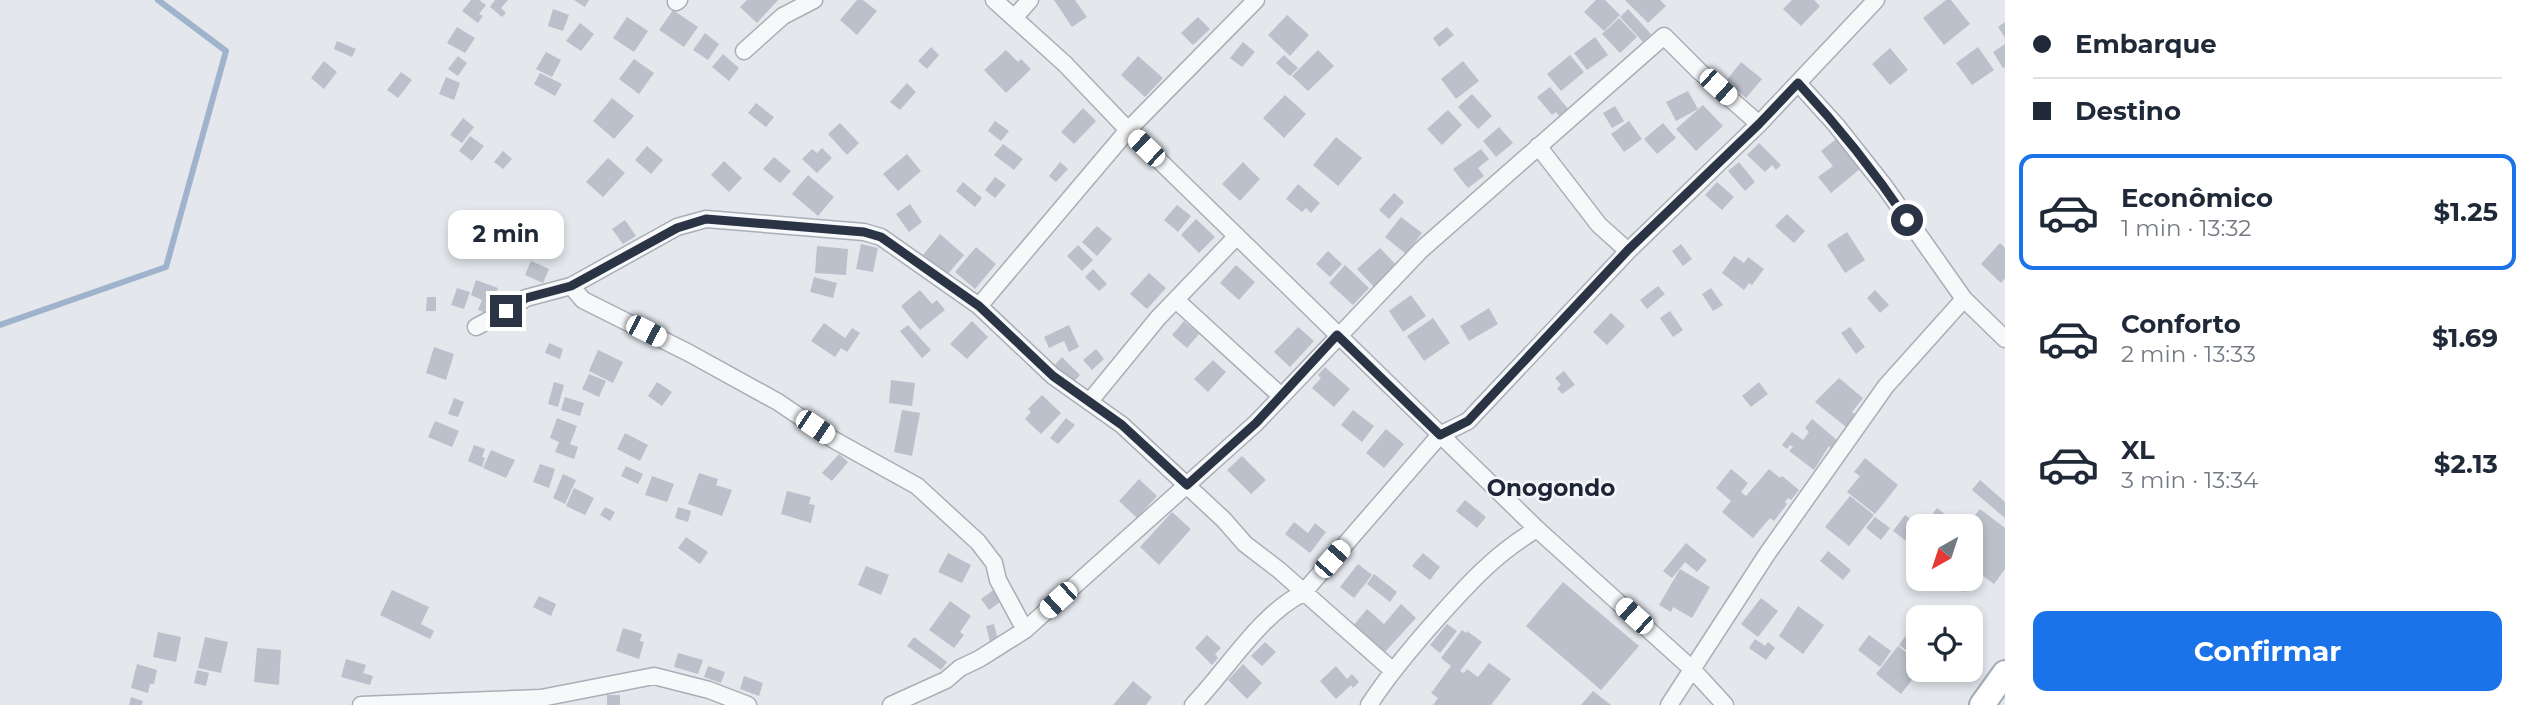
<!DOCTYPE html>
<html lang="pt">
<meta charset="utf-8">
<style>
:root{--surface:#fff;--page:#f2f2f3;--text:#1f2937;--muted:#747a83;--line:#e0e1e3;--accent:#1a73e8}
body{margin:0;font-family:Montserrat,sans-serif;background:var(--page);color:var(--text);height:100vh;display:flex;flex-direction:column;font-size:26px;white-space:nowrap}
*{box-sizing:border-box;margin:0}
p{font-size:23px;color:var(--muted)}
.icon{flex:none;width:38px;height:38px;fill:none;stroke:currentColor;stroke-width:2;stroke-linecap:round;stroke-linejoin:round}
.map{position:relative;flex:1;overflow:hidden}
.details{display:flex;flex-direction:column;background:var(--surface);width:525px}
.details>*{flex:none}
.top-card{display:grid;align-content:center;height:154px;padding:0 28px;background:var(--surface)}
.needle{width:46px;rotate:219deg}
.buttons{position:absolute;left:1906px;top:514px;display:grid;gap:14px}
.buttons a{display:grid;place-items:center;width:77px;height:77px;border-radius:14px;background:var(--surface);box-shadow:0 4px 10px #0003;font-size:35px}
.end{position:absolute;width:32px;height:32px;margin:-16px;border:9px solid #2b3445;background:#fff;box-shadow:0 0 0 4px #fff}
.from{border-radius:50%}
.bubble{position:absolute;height:49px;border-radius:14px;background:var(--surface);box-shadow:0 4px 10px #0003;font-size:23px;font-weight:700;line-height:49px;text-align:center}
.car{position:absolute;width:21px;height:42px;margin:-21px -10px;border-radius:9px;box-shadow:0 0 5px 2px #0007;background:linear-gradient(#fff 24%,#345 0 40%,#fff 0 76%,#345 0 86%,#fff 0)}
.top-card b{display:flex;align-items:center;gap:24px;height:66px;font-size:26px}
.top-card b+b{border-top:2px solid var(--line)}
.top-card i{width:18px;height:18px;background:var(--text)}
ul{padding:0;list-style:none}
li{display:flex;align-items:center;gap:21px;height:116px;margin:0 14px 10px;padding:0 14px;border:4px solid transparent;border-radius:14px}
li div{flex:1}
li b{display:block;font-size:26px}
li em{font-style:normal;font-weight:700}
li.active{border-color:var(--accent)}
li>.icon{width:63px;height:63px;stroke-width:1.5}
.cta{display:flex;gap:14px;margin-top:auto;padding:14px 28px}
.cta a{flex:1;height:80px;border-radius:14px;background:var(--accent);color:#fff;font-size:28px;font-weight:700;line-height:80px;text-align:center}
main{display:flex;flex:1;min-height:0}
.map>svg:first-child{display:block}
</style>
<main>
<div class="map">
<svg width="2005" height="705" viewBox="0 0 2005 705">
<rect width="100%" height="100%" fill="#e4e7ec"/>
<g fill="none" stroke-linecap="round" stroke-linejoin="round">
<path stroke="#9fb4cc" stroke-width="6" d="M 0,325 L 166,267 L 226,51 L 158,0"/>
</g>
<path fill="#bbc0ca" d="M 471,0 L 479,0 L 486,5 L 479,14 L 483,16 L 478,23 L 462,11 Z
M 495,0 L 508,0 L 501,8 L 506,13 L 502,17 L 490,7 Z
M 574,0 L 589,0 L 585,7 Z
M 747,0 L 778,0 L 757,23 L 740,7 Z
M 857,0 L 863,0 L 877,11 L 857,35 L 840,20 Z
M 1054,0 L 1075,0 L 1087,17 L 1072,27 Z
M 1596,0 L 1605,0 L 1620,15 L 1604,31 L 1584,12 Z
M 1625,0 L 1660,0 L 1666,6 L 1648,23 Z
M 1792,0 L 1814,0 L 1820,6 L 1801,26 L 1783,9 Z
M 1946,0 L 1951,0 L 1970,24 L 1944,45 L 1923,18 Z
M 553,9 L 569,15 L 563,31 L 548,26 Z
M 1628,9 L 1651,34 L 1643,42 L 1620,17 Z
M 673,10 L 698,27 L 684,47 L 659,30 Z
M 1287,15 L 1309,35 L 1290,56 L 1268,35 Z
M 627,17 L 648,31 L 634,52 L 613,38 Z
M 1198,17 L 1210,29 L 1193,45 L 1181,33 Z
M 1619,18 L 1637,37 L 1620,53 L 1602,34 Z
M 2005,22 L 2005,38 L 1998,27 Z
M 580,23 L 594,34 L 581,51 L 566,41 Z
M 457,27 L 475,38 L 465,53 L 447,43 Z
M 1447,27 L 1454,35 L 1439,47 L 1433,38 Z
M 705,33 L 719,44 L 708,60 L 693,50 Z
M 1595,37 L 1608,55 L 1587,70 L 1574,53 Z
M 337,41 L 356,49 L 352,57 L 334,49 Z
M 1243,42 L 1255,52 L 1242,67 L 1230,58 Z
M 2005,44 L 2005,67 L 2003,68 L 1993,52 Z
M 931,47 L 939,55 L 927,69 L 918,61 Z
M 1978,47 L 1994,70 L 1972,85 L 1956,63 Z
M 1890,48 L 1908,70 L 1890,85 L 1872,64 Z
M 1006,50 L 1018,62 L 1021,59 L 1031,69 L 1006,93 L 984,70 Z
M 1318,50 L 1334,66 L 1308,91 L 1292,76 Z
M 546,52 L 561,60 L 552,77 L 536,69 Z
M 723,54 L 739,68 L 729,81 L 712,67 Z
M 1284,55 L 1298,68 L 1290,76 L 1276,63 Z
M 1570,55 L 1584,72 L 1561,91 L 1547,74 Z
M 458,56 L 467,63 L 458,76 L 448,69 Z
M 1138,56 L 1163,78 L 1145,97 L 1121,75 Z
M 634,59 L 654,73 L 639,94 L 619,79 Z
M 324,61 L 337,72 L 324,89 L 311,78 Z
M 1463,61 L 1479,81 L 1456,99 L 1441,79 Z
M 1741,62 L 1762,79 L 1746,98 L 1726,81 Z
M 401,72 L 412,80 L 398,98 L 387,90 Z
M 540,73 L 562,84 L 555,96 L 534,84 Z
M 446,77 L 460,83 L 454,100 L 439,94 Z
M 907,83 L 916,92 L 900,110 L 890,102 Z
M 1550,87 L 1569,110 L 1560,117 L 1556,112 L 1552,115 L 1537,97 Z
M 1688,91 L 1698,109 L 1676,121 L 1666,102 Z
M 1472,94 L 1492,116 L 1478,129 L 1458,107 Z
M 1285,95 L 1306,114 L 1284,138 L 1263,118 Z
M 612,98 L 634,116 L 614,139 L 593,121 Z
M 756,103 L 774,117 L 766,127 L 748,113 Z
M 1703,105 L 1723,126 L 1696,151 L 1676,129 Z
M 1615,106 L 1624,121 L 1612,128 L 1603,113 Z
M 1083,108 L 1096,121 L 1074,144 L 1061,132 Z
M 1448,110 L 1462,125 L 1442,145 L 1427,129 Z
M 463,118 L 474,127 L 462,143 L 450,135 Z
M 995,121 L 1009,131 L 1001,141 L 988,131 Z
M 1629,121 L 1642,139 L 1624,152 L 1611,134 Z
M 840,123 L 859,143 L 847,155 L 828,134 Z
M 1663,123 L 1676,138 L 1657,154 L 1644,139 Z
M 1499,127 L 1513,143 L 1496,157 L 1483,141 Z
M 470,136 L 484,146 L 472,161 L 459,151 Z
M 1336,137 L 1362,158 L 1338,186 L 1313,165 Z
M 1836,139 L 1860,169 L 1831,193 L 1818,177 L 1833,166 L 1821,151 Z
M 1759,143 L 1781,165 L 1776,170 L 1772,165 L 1765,172 L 1747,155 Z
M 1003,144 L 1023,159 L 1014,170 L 994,155 Z
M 647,146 L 663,160 L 651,174 L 635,160 Z
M 822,148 L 832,158 L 817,173 L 802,159 L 812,149 L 817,153 Z
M 1481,149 L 1489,159 L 1478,168 L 1484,176 L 1468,188 L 1453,169 Z
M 503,151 L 512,159 L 503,169 L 494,162 Z
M 907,154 L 921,171 L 898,191 L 883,174 Z
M 774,157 L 791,171 L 780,183 L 763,169 Z
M 608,158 L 625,173 L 603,197 L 586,182 Z
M 724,161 L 742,178 L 729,192 L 711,175 Z
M 1060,162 L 1068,169 L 1056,182 L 1049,176 Z
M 1243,162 L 1260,179 L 1240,201 L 1222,184 Z
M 1739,162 L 1755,182 L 1745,191 L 1728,171 Z
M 808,175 L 834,197 L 818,216 L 792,194 Z
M 995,177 L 1006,185 L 995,198 L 985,190 Z
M 963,182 L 982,198 L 975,207 L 956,191 Z
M 1717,182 L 1734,197 L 1722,210 L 1705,195 Z
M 1298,184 L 1320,203 L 1311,213 L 1306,208 L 1302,212 L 1286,199 Z
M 1394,193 L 1404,202 L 1389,219 L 1379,210 Z
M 910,204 L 922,222 L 909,232 L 896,214 Z
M 1177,205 L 1191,216 L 1178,232 L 1164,220 Z
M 1787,214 L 1805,231 L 1794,243 L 1775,226 Z
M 1401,217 L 1422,233 L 1406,254 L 1385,237 Z
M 1196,219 L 1215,237 L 1199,253 L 1181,235 Z
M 625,220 L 636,236 L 623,244 L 612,229 Z
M 1097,226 L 1112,239 L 1097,256 L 1082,242 Z
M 1847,232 L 1865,260 L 1845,273 L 1827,245 Z
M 940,234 L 964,255 L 947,275 L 923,255 Z
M 2000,243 L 2005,248 L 2005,278 L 2001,283 L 1981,264 Z
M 861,244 L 878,248 L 873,272 L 856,269 Z
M 1681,244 L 1692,259 L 1683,266 L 1672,251 Z
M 1078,245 L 1093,260 L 1082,271 L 1067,256 Z
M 817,246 L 848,249 L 846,275 L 815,273 Z
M 976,247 L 996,264 L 975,289 L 955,272 Z
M 1380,248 L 1399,268 L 1376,289 L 1357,269 Z
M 1328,251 L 1342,264 L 1330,277 L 1316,264 Z
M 1734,256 L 1744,263 L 1748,257 L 1764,269 L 1752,285 L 1749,283 L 1744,290 L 1722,273 Z
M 531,261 L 549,269 L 543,283 L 525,275 Z
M 1236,265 L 1255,282 L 1239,300 L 1220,283 Z
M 1345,265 L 1369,288 L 1353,305 L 1329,283 Z
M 1093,269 L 1107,284 L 1099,291 L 1085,277 Z
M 1149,273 L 1166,288 L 1147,309 L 1130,294 Z
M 814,277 L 837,283 L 833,298 L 810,292 Z
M 476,280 L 498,288 L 488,314 L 478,310 L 482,300 L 471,295 Z
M 1658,286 L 1665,294 L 1647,309 L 1640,300 Z
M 457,288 L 470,292 L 464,309 L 451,305 Z
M 1711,288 L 1723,305 L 1713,311 L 1702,294 Z
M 920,290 L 932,304 L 937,300 L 945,310 L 920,330 L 901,306 Z
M 1875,290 L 1889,305 L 1880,313 L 1867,298 Z
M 1411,295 L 1426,316 L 1403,332 L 1389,311 Z
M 427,297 L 436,297 L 436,311 L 426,311 Z
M 1489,308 L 1498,324 L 1469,341 L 1460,326 Z
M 1670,311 L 1683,330 L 1673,337 L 1660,318 Z
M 1611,313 L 1625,326 L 1607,345 L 1593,332 Z
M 1433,318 L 1450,343 L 1424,361 L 1407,336 Z
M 972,321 L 988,337 L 967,359 L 950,344 Z
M 1184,321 L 1199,334 L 1187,348 L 1172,335 Z
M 824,323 L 845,338 L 852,328 L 860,333 L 847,352 L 841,348 L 835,357 L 811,341 Z
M 908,325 L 931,350 L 922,358 L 900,331 Z
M 1069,325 L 1079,347 L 1069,352 L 1064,341 L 1049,348 L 1044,337 Z
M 1298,327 L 1314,341 L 1290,367 L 1274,352 Z
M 1850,327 L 1865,347 L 1856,354 L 1841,333 Z
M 549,343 L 563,349 L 560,359 L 545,353 Z
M 434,347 L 454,354 L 446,380 L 426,373 Z
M 1096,349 L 1104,359 L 1092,370 L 1083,360 Z
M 598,350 L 623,362 L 613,383 L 589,371 Z
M 1062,357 L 1080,375 L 1072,384 L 1054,366 Z
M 1213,360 L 1226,372 L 1208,392 L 1194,379 Z
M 1325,367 L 1350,389 L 1334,407 L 1312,388 L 1321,378 L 1318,375 Z
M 1564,371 L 1575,385 L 1562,394 L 1557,388 L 1561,385 L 1555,378 Z
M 589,374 L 606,381 L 599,397 L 582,389 Z
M 1839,378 L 1863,398 L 1852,412 L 1856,415 L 1846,427 L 1815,402 Z
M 891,380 L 915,383 L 912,406 L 889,403 Z
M 554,382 L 564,385 L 558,407 L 548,404 Z
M 657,382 L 672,392 L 662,406 L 648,396 Z
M 1759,382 L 1768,394 L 1751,407 L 1742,396 Z
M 1042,395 L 1061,413 L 1041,434 L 1025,419 L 1031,412 L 1028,409 Z
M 565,397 L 584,403 L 580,416 L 561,410 Z
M 454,398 L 464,402 L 458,417 L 448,414 Z
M 902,410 L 920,413 L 912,456 L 894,452 Z
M 1353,410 L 1374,426 L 1362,442 L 1341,425 Z
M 557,418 L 577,426 L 570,444 L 578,447 L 574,459 L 555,452 L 559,442 L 550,438 Z
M 1066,418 L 1075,425 L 1058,444 L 1050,438 Z
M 1812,419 L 1837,440 L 1831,448 L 1829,446 L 1814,470 L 1789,451 L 1793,447 L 1790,445 L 1787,449 L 1782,445 L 1792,432 L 1803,440 L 1809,432 L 1805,428 Z
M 435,421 L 459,431 L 452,447 L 428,437 Z
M 1386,429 L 1404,444 L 1384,468 L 1366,453 Z
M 625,433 L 648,445 L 640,461 L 617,449 Z
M 474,445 L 485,449 L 482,457 L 485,458 L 482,467 L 468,461 Z
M 491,450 L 515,460 L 506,478 L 483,468 Z
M 839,454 L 848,462 L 832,481 L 822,473 Z
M 1242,456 L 1266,480 L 1251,494 L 1227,470 Z
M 1865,458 L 1898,485 L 1875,514 L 1847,492 L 1860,476 L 1854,472 Z
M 540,464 L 555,469 L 549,488 L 533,482 Z
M 626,466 L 643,474 L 638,484 L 621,476 Z
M 1731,469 L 1748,483 L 1741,492 L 1746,496 L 1769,469 L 1780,478 L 1782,476 L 1799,490 L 1791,500 L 1788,498 L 1785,502 L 1787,504 L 1774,521 L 1770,518 L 1753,538 L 1722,512 L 1731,501 L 1716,488 Z
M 699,473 L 718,479 L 716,485 L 732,490 L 722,516 L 688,504 Z
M 563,474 L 576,480 L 565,504 L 553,498 Z
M 652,476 L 674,484 L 667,502 L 645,495 Z
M 1139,479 L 1157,496 L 1137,518 L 1119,501 Z
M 1980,480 L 2005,502 L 2005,518 L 1972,490 Z
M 574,488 L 594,498 L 585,515 L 566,506 Z
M 787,491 L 811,497 L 809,504 L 815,505 L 811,523 L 781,514 Z
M 1850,496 L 1874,515 L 1849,546 L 1825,527 Z
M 1465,500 L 1486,517 L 1477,528 L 1456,511 Z
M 605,507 L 615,512 L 610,521 L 600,515 Z
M 678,507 L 691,511 L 688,522 L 675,518 Z
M 1937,508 L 1961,527 L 1923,527 Z
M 1980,509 L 2005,528 L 2005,569 L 1994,584 L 1970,566 L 1970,527 L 1966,527 Z
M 1172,512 L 1191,529 L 1159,565 L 1140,547 Z
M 1905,515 L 1921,527 L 1918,527 L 1918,531 L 1909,543 L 1893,531 Z
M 1875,517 L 1890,528 L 1881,540 L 1866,528 Z
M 1294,522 L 1308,533 L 1315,523 L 1326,532 L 1310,553 L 1285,534 Z
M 686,537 L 708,552 L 700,564 L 678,548 Z
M 1686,543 L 1707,560 L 1697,572 L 1685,562 L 1672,578 L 1663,571 Z
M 1828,551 L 1851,570 L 1843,580 L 1820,561 Z
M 948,553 L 971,565 L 962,583 L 938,572 Z
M 1423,553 L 1440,567 L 1430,580 L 1412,566 Z
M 1358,564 L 1372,575 L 1354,598 L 1340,587 Z
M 866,566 L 889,575 L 881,595 L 858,585 Z
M 1680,569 L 1710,587 L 1692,618 L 1673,607 L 1671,612 L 1659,605 Z
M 1970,569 L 1977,574 L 1965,592 L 1948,579 L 1970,579 Z
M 1374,574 L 1397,592 L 1390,602 L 1367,584 Z
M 1563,582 L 1639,646 L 1601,690 L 1526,626 Z
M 995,589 L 1003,600 L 989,610 L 981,599 Z
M 392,590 L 429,607 L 421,624 L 434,631 L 430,639 L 380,615 Z
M 539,596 L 556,604 L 551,616 L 533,607 Z
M 1761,598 L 1778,611 L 1758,637 L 1741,624 Z
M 950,601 L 971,616 L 960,632 L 964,635 L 954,648 L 929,630 Z
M 1401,604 L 1416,618 L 1384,653 L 1353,626 L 1367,609 L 1384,624 Z
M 1798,606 L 1824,625 L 1803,654 L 1779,636 Z
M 1918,619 L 1918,659 L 1899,645 Z
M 994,624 L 998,640 L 990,642 L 986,626 Z
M 1447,624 L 1457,631 L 1440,653 L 1430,645 Z
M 623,628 L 642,634 L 640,641 L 644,642 L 639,659 L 616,651 Z
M 1462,630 L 1466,633 L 1467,631 L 1482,642 L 1460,671 L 1464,673 L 1467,669 L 1478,677 L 1489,663 L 1511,679 L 1491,705 L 1433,705 L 1438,698 L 1431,693 L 1451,666 L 1441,658 Z
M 158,632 L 181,637 L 176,662 L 153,657 Z
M 1207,635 L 1221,648 L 1215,654 L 1218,658 L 1212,665 L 1195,648 Z
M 1869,635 L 1891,651 L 1880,667 L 1858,650 Z
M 205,637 L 228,642 L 221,673 L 198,668 Z
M 914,637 L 947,662 L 941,670 L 907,646 Z
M 1755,639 L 1765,646 L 1768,642 L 1775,648 L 1766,660 L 1749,648 Z
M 1265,642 L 1276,652 L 1262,666 L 1251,656 Z
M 1898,646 L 1918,662 L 1918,672 L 1901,694 L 1876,674 Z
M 257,648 L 281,650 L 279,685 L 254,682 Z
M 678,653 L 703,660 L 698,674 L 674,667 Z
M 346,659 L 366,665 L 363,673 L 373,676 L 370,685 L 341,677 Z
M 137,664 L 157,670 L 154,684 L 150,684 L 148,693 L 131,688 Z
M 1243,664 L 1262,683 L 1247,699 L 1228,680 Z
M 708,666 L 725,672 L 721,683 L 704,677 Z
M 1336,666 L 1347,679 L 1352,674 L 1359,682 L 1353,688 L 1351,685 L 1336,699 L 1320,681 Z
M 197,670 L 209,673 L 206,686 L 194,683 Z
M 744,676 L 763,683 L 759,696 L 740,689 Z
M 1133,681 L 1152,697 L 1146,705 L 1113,705 Z
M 1593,691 L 1611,705 L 1581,705 Z
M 607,695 L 620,695 L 620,705 L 607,705 Z
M 131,697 L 143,701 L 142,705 L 129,705 Z"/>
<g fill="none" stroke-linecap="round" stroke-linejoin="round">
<g stroke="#a9aeb7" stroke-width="19">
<path id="minor" d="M 994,0 L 1065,64 L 1128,130 L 1537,529 L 1692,669 L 1725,705
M 676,2 L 679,0
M 1014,18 L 1030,0
M 744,51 L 783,16 L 814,0
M 1798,83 L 1836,125 L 1885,187 L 1964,299 L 2005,339
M 1538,146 L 1599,225 L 1628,251
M 571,286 L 583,300 L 689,353 L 778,402 L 834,440 L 917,486 L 978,542 L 994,563 L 998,580 L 1025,630
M 1176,300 L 1281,396
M 979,306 L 1128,130 L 1256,0
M 476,327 L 506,311 L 526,298 L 571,286 L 677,227 L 706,219 L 864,232 L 881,237 L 979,306 L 1053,376 L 1122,425 L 1224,520 L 1245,544 L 1279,570 L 1392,670
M 1090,401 L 1158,318 L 1237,236
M 361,705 L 541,698 L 654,676 L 709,690 L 748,705
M 891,705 L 946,680 L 960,668 L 979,659 L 1025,630 L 1256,423 L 1421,250 L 1664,36 L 1699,71 L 1759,124
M 1193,705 C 1227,670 1259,615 1303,593 L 1440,435 L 1468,421 L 1628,251 L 1759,124 L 1876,0
M 1369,705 C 1389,674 1412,647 1436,620 C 1468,584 1495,554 1537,529
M 1669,705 L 1767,554 L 1886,386 L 1964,299"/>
</g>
<g stroke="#a3abb8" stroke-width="28">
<path id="primary" d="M 1982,705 L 2005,673"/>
</g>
<use href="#minor" stroke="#f7f8fa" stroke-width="16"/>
<use href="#primary" stroke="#fff" stroke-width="24"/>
</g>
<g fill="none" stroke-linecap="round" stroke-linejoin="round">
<path stroke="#2b3445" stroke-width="9" d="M 506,311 L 526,298 L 571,286 L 677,228 L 706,219 L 864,232 L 881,237 L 979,306 L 1053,376 L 1122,425 L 1187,485 L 1256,423 L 1337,335 L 1440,435 L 1468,421 L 1628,250 L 1759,124 L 1798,83 C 1838,126 1874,171 1907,220"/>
</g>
<g text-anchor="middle" stroke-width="5" stroke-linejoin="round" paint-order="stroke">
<g font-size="23" font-weight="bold" fill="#1d2536" stroke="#f4f6f9">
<text x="1551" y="496">Onogondo</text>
</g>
</g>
</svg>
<div class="buttons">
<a><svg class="needle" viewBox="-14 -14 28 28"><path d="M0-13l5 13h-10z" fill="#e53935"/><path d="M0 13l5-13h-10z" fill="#747a83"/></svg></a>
<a><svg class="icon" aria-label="locate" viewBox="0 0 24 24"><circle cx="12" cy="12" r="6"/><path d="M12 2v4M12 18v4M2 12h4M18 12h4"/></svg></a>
</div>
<i class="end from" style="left:1907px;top:220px"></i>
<i class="end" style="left:506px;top:311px"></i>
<div class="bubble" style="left:448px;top:210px;width:116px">2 min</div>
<i class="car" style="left:1718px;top:87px;rotate:132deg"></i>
<i class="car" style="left:1146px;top:148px;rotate:314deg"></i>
<i class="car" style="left:646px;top:331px;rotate:117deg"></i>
<i class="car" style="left:815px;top:427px;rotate:124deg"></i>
<i class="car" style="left:1332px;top:559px;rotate:41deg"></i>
<i class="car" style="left:1058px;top:600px;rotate:228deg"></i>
<i class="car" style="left:1634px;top:616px;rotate:312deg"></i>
</div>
<section class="details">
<div class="top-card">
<b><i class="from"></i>Embarque</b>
<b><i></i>Destino</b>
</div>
<ul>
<li class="active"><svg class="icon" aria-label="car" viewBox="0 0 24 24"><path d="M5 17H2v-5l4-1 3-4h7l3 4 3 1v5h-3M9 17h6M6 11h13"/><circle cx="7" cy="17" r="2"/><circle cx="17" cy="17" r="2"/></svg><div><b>Econômico</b><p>1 min · 13:32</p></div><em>$1.25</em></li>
<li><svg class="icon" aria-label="car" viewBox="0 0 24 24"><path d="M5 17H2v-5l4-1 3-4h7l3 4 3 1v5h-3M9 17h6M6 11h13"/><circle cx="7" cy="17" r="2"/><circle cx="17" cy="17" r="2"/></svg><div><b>Conforto</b><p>2 min · 13:33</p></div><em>$1.69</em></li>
<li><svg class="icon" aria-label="car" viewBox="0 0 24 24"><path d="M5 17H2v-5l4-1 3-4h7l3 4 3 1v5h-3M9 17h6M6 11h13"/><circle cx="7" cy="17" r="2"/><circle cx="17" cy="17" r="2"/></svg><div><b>XL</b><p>3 min · 13:34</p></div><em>$2.13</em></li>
</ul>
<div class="cta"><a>Confirmar</a></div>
</section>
</main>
